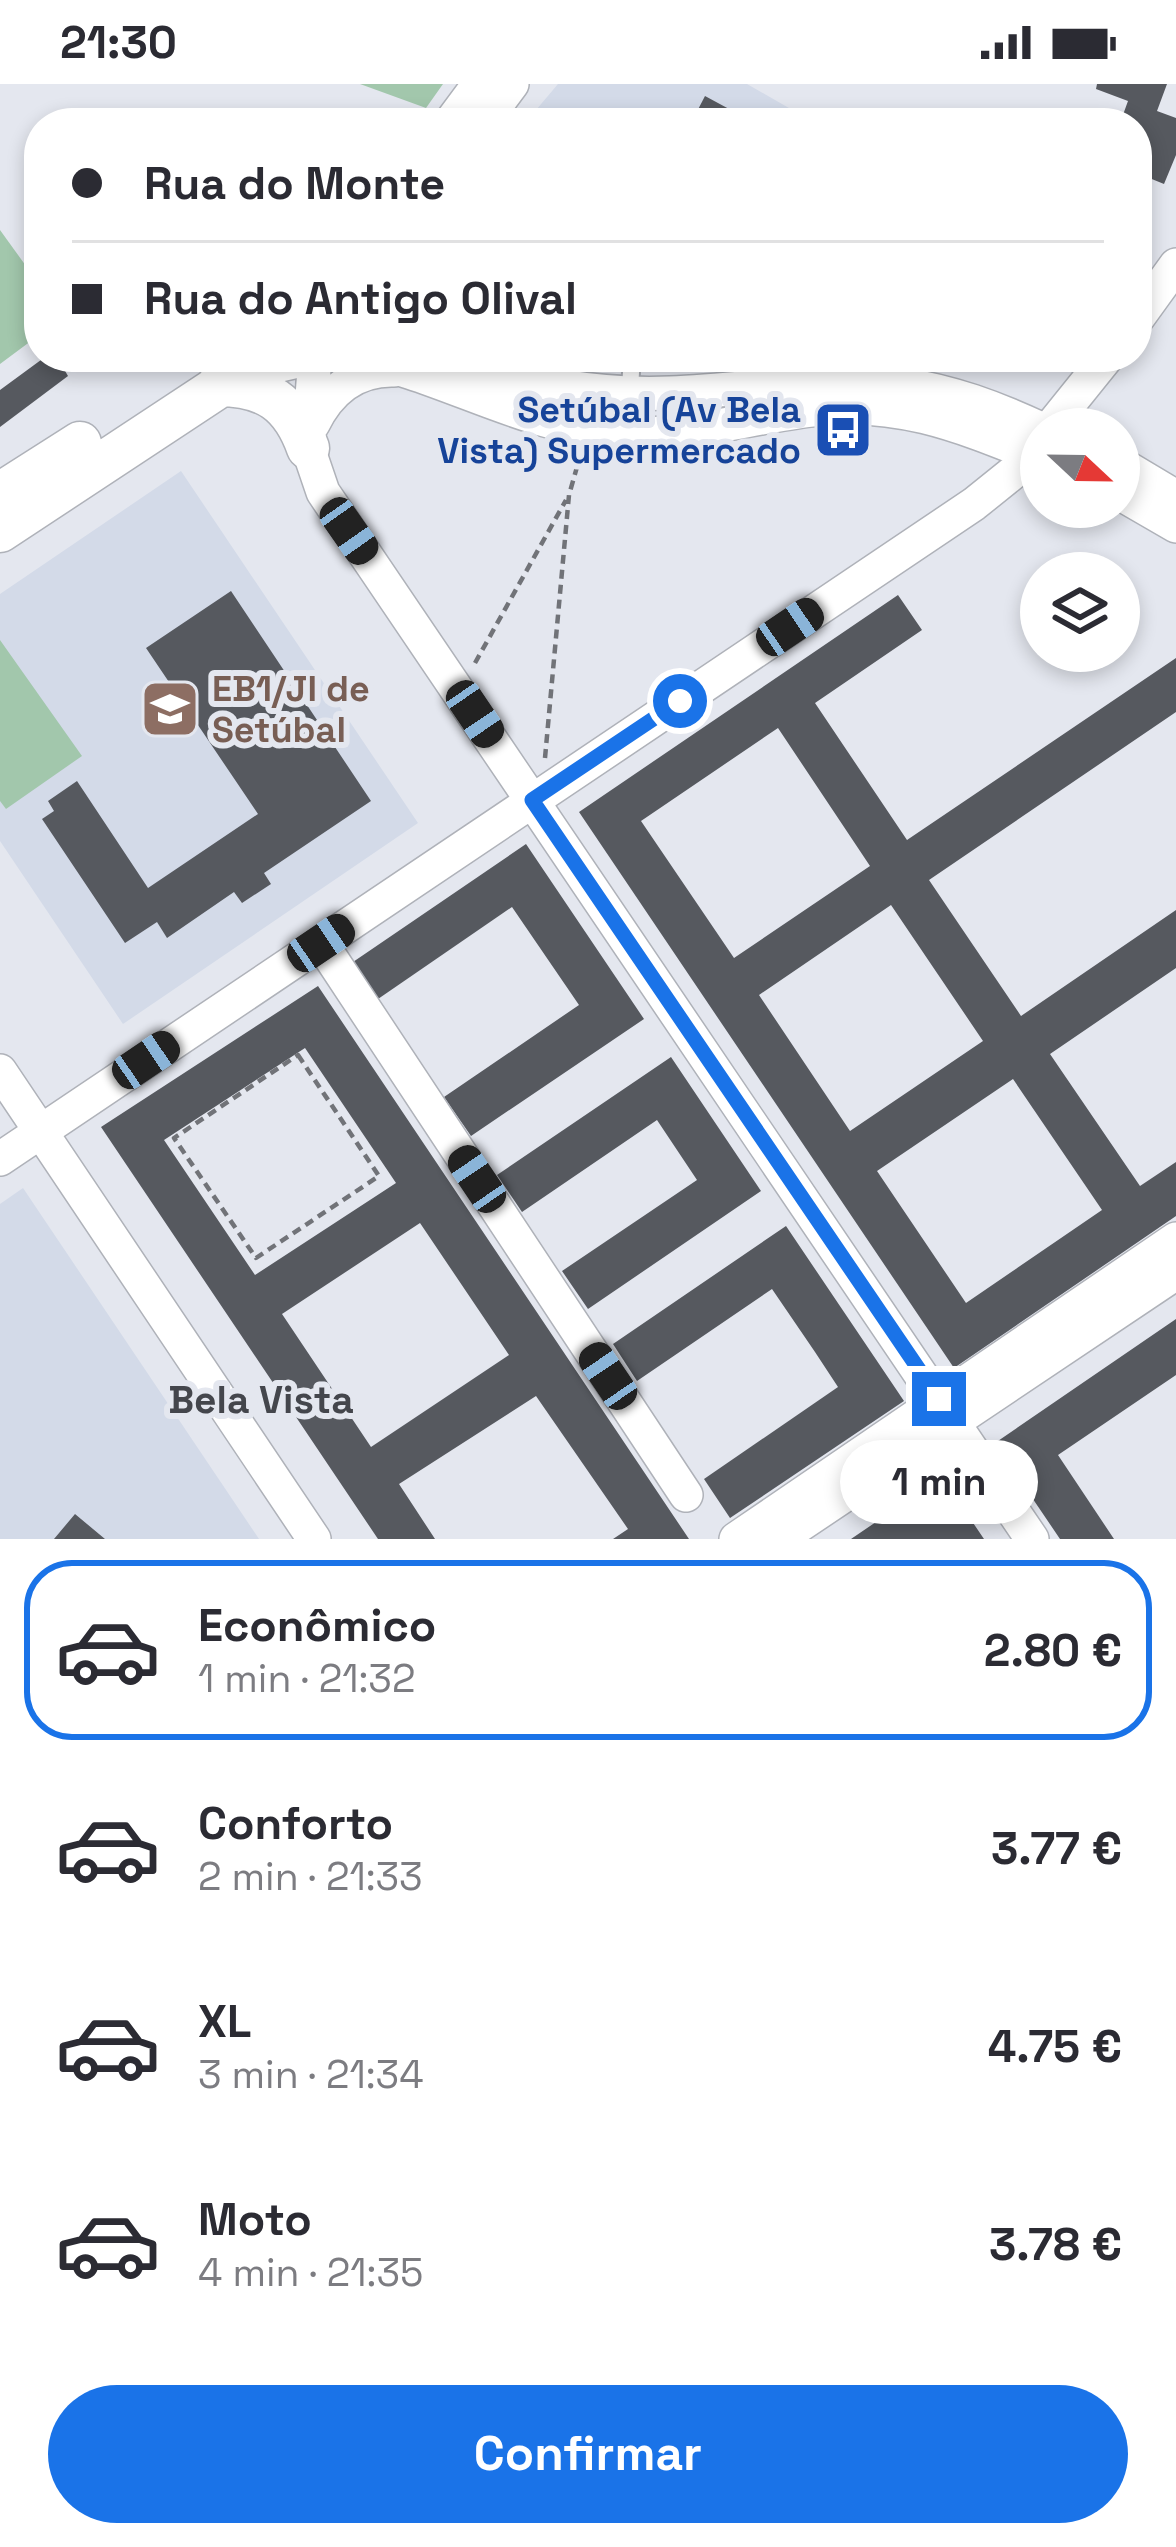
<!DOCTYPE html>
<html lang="pt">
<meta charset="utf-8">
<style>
:root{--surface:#fff;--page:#f2f2f3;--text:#2b2b33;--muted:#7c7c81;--line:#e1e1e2;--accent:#1a73e8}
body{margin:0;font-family:"Space Grotesk",sans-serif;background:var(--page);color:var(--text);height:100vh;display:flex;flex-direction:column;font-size:45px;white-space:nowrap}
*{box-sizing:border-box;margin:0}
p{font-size:39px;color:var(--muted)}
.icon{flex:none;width:66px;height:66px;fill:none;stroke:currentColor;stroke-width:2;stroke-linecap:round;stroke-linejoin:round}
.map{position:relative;height:1455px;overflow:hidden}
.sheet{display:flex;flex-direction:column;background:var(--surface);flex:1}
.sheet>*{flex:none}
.banner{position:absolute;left:24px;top:24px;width:1128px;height:264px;border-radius:48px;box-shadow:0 6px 18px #0003;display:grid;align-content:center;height:264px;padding:0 48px;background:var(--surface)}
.needle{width:78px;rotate:112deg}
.buttons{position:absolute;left:1020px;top:324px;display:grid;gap:24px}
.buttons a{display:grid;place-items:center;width:120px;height:120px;border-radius:50%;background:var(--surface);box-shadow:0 6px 18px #0003;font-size:60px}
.end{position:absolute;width:54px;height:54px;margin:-27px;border:15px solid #1a73e8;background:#fff;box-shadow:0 0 0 6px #fff}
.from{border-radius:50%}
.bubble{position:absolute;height:84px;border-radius:42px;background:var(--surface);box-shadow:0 6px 18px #0003;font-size:39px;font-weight:800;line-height:84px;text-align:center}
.car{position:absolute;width:36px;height:72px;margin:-36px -18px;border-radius:15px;box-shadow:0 0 9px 3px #0007;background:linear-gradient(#222 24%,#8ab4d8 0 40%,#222 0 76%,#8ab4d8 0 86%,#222 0)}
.banner b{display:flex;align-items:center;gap:42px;height:114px;font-size:45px}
.banner b+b{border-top:3px solid var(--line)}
.banner i{width:30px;height:30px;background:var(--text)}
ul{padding:21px 0 0;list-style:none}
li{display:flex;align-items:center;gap:36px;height:180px;margin:0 24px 18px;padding:0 24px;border:6px solid transparent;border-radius:48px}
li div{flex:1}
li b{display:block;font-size:45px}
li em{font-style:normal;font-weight:800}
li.selected{border-color:var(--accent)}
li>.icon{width:108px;height:108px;stroke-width:1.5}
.action{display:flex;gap:24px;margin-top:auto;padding:24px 48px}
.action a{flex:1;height:138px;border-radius:72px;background:var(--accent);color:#fff;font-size:48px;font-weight:800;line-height:138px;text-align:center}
.status{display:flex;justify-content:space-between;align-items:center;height:84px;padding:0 60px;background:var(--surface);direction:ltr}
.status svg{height:33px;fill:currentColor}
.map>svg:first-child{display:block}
</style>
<div class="status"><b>21:30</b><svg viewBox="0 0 49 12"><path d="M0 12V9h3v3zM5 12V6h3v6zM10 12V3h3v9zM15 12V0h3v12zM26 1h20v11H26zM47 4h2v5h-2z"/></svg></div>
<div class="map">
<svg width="1176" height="1455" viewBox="0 0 1176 1455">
<rect width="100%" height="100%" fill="#e4e7ef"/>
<path fill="#d3dae8" d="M 558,0 L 747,0 L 815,39 L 525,39 Z
M 181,387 L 418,739 L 123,940 L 0,757 L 0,510 Z
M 23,1104 L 259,1455 L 0,1455 L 0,1120 Z"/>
<path fill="#a2c7ac" d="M 360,0 L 443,0 L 426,24 Z
M 0,146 L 39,200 L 39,251 L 0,280 Z
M 0,556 L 82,672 L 6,725 L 0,717 Z"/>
<path fill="#56595f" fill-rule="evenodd" d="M 1097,0 L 1167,0 L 1157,27 L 1176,34 L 1176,71 L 1164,100 L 1137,89 L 1137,39 L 1120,39 L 1128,17 L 1096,5 Z
M 705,12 L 755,39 L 691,39 Z
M 45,273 L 57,273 L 68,292 L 0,343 L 0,306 Z
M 231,507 L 371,717 L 264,789 L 271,800 L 242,819 L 234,808 L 167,854 L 157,838 L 125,859 L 42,735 L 54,727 L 48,717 L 77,697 L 148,804 L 258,730 L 146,564 Z
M 898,511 L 922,546 L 815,619 L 907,756 L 1176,574 L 1176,628 L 929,796 L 1021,932 L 1176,826 L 1176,884 L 1050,970 L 1140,1102 L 1176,1078 L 1176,1132 L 954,1284 L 579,728 ZM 778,644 L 870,782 L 734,874 L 641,737 ZM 891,821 L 983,957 L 850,1047 L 759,911 ZM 1013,995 L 1102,1126 L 966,1219 L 877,1087 Z
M 526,760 L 644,935 L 471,1052 L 444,1013 L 579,921 L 512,823 L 378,915 L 353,878 Z
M 318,902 L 689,1455 L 613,1455 L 628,1445 L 536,1312 L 399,1400 L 435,1455 L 378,1455 L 101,1043 ZM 305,964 L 396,1099 L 255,1191 L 164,1056 ZM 420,1139 L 509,1271 L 371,1363 L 282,1230 Z
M 671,973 L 761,1107 L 588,1225 L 562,1187 L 697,1096 L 657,1036 L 522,1128 L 497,1091 Z
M 786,1142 L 904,1317 L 730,1434 L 704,1395 L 838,1303 L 815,1268 L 772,1205 L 637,1297 L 613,1260 Z
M 1176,1235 L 1176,1291 L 1058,1371 L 1114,1455 L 1060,1455 L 995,1359 Z
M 942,1393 L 984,1455 L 851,1455 Z
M 75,1430 L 105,1455 L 54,1455 Z"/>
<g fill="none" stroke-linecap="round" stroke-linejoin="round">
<g stroke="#afb2b9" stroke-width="20">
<path id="service" d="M 637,273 L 669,278 L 708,273
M 627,350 L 632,273"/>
</g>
<g stroke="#afb2b9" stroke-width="36">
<path id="minor" d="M 450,39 L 479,0
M 483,39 L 512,0
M 1137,235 L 1176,181
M 315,273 L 308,364 L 323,408 L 1032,1455
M 351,273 C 441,289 521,342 613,349 C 681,355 745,334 812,326 C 899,315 963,343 1041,374
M 453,273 C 520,299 599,312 670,309 C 747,307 825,290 901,300 C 951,307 996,324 1041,345
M 313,340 C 329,307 355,285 394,286
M 1049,345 L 1107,273
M 1119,379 L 1176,413
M 1119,409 L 1176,442
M 321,859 L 686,1411
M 0,987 L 314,1455
M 0,1075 L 974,420 L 1015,387 L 1041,355
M 736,1455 L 1176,1155
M 779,1455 L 1176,1189"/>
</g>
<g stroke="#afb2b9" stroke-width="45">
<path id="tertiary" d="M 218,301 C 266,301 292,319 308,364
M 0,410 L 80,359
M 0,447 L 247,284 L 295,273"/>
</g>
<path stroke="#717378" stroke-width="4.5" stroke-dasharray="9 6" stroke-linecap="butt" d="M 475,579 L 566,416
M 545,674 L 569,411 L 579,376
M 298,971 L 379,1092 L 256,1174 L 174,1054 Z"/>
<use href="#service" stroke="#fff" stroke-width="16"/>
<use href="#minor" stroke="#fff" stroke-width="33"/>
<use href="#tertiary" stroke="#fff" stroke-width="42"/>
</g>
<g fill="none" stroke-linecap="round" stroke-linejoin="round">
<path stroke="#1a73e8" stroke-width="15" d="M 680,617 L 532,716 L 939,1315"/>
</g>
<defs>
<g id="bus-square" transform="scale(3)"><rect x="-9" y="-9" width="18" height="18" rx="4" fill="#1a4fb4" stroke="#e4e7ef"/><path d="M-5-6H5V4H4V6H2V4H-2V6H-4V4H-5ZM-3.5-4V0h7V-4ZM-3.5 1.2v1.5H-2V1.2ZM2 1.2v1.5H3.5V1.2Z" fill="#fff"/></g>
<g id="school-square" transform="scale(3)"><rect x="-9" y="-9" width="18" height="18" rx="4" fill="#8d6e63" stroke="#e4e7ef"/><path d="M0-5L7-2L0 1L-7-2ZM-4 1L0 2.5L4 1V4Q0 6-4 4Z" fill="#fff"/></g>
</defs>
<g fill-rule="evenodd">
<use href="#bus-square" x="843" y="346"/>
<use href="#school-square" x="170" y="625"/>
</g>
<g text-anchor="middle" stroke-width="12" stroke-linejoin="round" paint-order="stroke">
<g font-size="36" font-weight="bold" fill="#164399" stroke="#e4e7ef" text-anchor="end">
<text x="801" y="338">Setúbal (Av Bela<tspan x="801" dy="41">Vista) Supermercado</tspan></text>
</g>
<g font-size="36" font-weight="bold" fill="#785e54" stroke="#e4e7ef" text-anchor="start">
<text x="212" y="617">EB1/JI de<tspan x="212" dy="41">Setúbal</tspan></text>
</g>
<g font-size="39" font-weight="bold" fill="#44464c" stroke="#e4e7ef">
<text x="261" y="1329">Bela Vista</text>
</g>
</g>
</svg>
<div class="buttons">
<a><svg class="needle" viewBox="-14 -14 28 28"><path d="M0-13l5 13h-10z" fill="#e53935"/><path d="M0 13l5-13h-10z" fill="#7c7c81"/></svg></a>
<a><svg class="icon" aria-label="layers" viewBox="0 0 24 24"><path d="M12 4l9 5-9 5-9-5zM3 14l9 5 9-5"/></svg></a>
</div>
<i class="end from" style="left:680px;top:617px"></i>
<i class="end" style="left:939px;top:1315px"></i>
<div class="bubble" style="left:840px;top:1356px;width:198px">1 min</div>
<i class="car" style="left:349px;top:447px;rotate:145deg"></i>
<i class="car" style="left:790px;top:543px;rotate:56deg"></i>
<i class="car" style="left:475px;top:630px;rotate:146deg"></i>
<i class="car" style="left:321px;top:859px;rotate:56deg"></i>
<i class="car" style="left:146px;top:976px;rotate:56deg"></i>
<i class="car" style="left:477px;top:1095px;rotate:326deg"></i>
<i class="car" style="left:608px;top:1292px;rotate:326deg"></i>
<div class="banner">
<b><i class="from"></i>Rua do Monte</b>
<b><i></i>Rua do Antigo Olival</b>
</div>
</div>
<section class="sheet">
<ul>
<li class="selected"><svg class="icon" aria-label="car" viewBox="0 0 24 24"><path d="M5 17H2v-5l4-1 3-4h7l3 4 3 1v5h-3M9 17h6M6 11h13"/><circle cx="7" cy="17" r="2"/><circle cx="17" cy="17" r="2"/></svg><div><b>Econômico</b><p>1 min · 21:32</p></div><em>2.80 €</em></li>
<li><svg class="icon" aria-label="car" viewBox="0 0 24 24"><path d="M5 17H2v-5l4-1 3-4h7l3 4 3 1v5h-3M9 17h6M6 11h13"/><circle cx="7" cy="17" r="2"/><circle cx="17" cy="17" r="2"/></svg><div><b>Conforto</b><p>2 min · 21:33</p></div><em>3.77 €</em></li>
<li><svg class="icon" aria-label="car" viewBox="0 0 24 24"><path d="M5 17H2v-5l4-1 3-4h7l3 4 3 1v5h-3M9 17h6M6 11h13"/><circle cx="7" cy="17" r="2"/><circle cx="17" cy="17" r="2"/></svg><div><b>XL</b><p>3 min · 21:34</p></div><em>4.75 €</em></li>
<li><svg class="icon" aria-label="car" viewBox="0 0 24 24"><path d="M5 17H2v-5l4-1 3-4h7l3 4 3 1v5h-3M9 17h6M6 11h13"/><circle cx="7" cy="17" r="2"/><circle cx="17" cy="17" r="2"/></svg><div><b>Moto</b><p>4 min · 21:35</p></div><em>3.78 €</em></li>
</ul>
<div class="action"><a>Confirmar</a></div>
</section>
